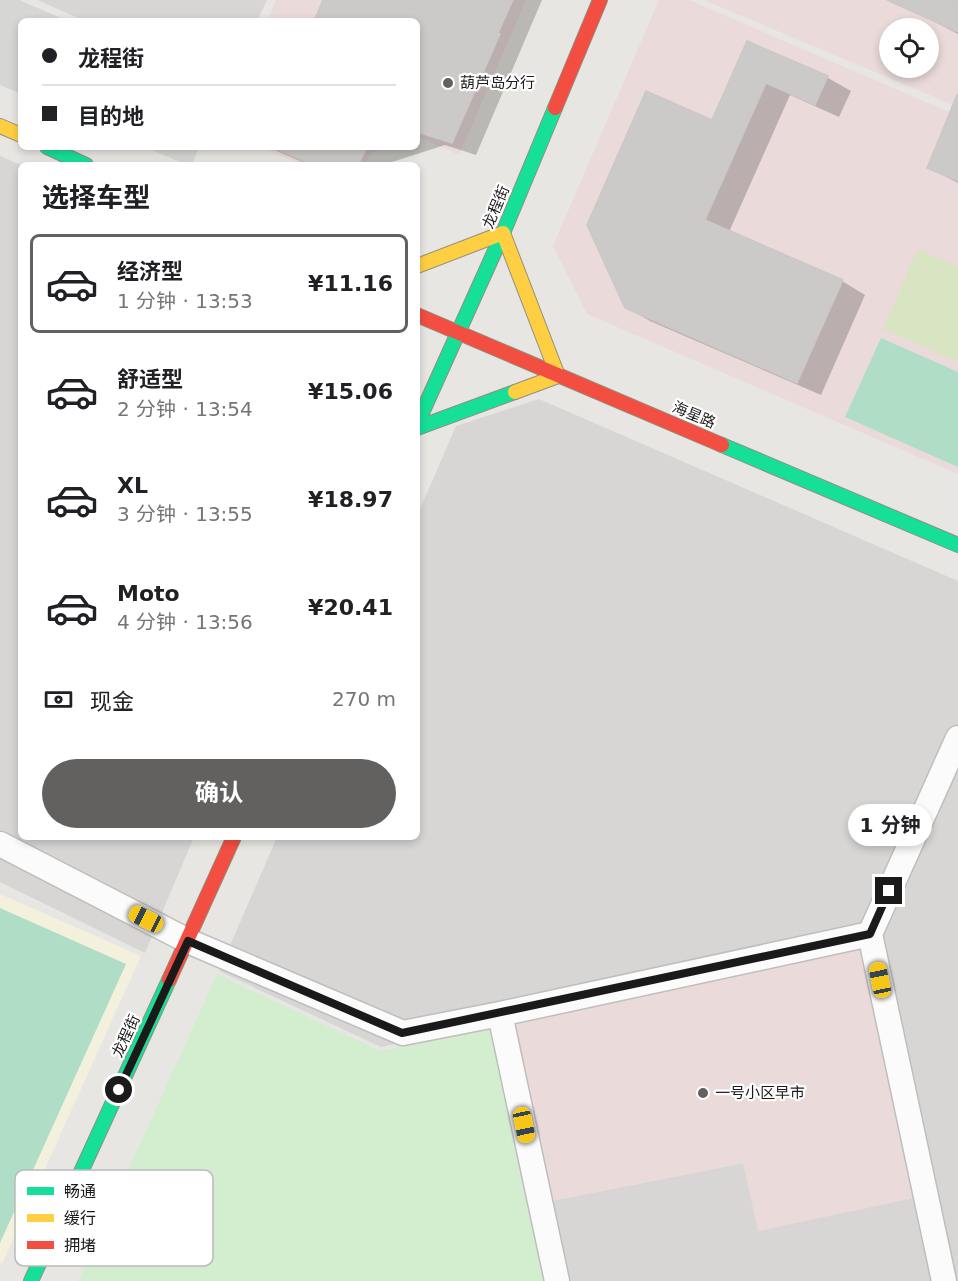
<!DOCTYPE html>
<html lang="zh">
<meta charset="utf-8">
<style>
:root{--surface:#fff;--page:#f6f6f6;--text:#202124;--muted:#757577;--line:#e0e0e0;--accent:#626160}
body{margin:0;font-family:"DejaVu Sans","Noto Sans SC",sans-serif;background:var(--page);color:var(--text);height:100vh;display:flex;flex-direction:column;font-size:22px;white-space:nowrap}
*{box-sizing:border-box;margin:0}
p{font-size:20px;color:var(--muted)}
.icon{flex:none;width:33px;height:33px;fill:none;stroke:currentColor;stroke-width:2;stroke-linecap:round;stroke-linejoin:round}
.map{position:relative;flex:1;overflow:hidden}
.drawer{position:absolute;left:18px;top:162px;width:402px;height:678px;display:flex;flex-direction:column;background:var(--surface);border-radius:9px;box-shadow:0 3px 9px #0003}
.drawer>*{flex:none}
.top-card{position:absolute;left:18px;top:18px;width:402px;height:132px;border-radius:9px;box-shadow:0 3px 9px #0003;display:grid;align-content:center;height:132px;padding:0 24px;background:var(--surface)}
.fabs{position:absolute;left:879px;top:18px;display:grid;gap:12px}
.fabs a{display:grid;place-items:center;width:60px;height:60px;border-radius:50%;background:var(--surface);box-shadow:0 3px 9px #0003;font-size:30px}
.end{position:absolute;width:27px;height:27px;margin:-14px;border:8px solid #1a1a1a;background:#fff;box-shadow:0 0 0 3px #fff}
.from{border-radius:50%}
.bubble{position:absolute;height:42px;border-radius:21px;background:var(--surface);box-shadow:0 3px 9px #0003;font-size:20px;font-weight:700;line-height:42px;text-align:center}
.car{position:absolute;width:18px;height:36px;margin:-18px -9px;border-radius:8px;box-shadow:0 0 4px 2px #0007;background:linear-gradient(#f5c518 24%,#345 0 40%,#f5c518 0 76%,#345 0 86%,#f5c518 0)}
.top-card b{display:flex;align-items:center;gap:21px;height:57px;font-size:22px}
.top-card b+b{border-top:2px solid var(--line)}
.top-card i{width:15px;height:15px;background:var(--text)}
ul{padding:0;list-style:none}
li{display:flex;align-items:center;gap:18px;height:99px;margin:0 12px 9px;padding:0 12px;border:3px solid transparent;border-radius:9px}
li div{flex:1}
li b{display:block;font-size:22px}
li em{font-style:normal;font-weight:700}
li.on{border-color:var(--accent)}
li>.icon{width:54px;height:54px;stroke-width:1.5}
h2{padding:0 24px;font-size:27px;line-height:72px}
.pay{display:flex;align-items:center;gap:15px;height:66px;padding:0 24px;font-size:22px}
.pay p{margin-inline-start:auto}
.action{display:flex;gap:12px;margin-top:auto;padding:12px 24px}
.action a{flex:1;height:69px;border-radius:36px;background:var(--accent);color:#fff;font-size:24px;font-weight:700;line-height:69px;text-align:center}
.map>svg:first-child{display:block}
</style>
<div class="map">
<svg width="958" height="1281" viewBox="0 0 958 1281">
<rect width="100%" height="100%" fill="#e8e6e3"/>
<path fill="#d7d6d4" d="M 37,0 L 267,0 L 257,21 L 85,21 Z
M 0,156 L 21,165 L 21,837 L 194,837 L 145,953 L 0,882 Z
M 539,399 L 958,581 L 958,1281 L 547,1281 L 531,1205 L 744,1163 L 919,1197 L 495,1022 L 381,1047 L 219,971 L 277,837 L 417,837 L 417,516 L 456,426 Z"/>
<path fill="#eadada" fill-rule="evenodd" d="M 276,0 L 526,0 L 459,155 L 420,137 L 417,138 L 417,21 L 267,21 Z
M 659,0 L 689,0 L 958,116 L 958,474 L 587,314 L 553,246 Z
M 704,0 L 958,0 L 958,107 ZM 890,28 L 928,28 L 928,68 L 890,68 Z
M 261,147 L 390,147 L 371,153 L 365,165 L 301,165 Z
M 866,941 L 919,1197 L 758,1231 L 743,1163 L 531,1205 L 495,1022 Z"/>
<path fill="#f3f0de" d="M 0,894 L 141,956 L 2,1264 L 0,1263 Z"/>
<path fill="#d6d6d4" d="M 0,0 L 19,0 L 68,21 L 21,21 L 21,94 L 0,85 Z
M 145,147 L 199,147 L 192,165 L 187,165 Z"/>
<path fill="#d9e4c3" d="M 918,249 L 958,267 L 958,362 L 883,329 Z"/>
<path fill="#d2eecf" d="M 217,974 L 380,1051 L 491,1027 L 544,1281 L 78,1281 Z"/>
<path fill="#b0ddc5" d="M 881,338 L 958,372 L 958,467 L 845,417 Z
M 0,908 L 126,964 L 0,1243 Z"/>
<path fill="#0003" d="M 325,0 L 542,0 L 476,155 L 445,145 L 389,163 L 388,165 L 309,165 L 268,147 L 417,147 L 417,21 L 316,21 Z
M 914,0 L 958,0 L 958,34 L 910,9 Z
M 747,42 L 828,78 L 851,91 L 839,117 L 790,95 L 729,232 L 842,281 L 865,295 L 821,395 L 650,321 L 626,307 Z
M 958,127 L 958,183 L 929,168 Z"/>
<path fill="#cccac8" stroke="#cbc8c5" stroke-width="1.5" d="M 323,0 L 513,0 L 498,33 L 500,34 L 452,143 L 417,132 L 417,21 L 314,21 Z
M 887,0 L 958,0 L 958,32 Z
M 747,41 L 828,76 L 815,105 L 766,83 L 705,220 L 843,280 L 797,383 L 625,308 L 587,225 L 646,91 L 712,120 Z
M 957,95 L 958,95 L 958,181 L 927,168 Z
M 272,147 L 367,147 L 358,165 L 313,165 Z"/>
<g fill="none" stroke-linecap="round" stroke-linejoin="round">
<g stroke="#bfbebd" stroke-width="27">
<path id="street" d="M 0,844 L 188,941 L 403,1033 L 500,1014
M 870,934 L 958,738
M 557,1281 L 500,1014 L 870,934 L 944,1281"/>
</g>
<g stroke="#91907d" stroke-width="16">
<path id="fast" d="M 47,147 L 86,165
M 417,424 L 503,233 L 555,108
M 417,428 L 515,392
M 722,445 L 958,545
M 31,1281 L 169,980"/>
</g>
<g stroke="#91907d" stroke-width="16">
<path id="slow" d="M 0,126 L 21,135
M 417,266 L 503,233 L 558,376 L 515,392"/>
</g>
<g stroke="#91907d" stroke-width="16">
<path id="jam" d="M 555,108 L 600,0
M 417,315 L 722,445
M 169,980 L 234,837"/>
</g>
<use href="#street" stroke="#fcfbfb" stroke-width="24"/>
<use href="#fast" stroke="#16e098" stroke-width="14"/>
<use href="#slow" stroke="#ffcf43" stroke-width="14"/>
<use href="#jam" stroke="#f24e42" stroke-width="14"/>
</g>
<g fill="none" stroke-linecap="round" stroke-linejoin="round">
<path stroke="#1a1a1a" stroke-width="8" d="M 119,1090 L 188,941 L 402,1033 L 870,934 L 889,891"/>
</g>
<g fill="#626160" stroke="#fff" stroke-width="2">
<circle cx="448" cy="83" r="6"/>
<circle cx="703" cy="1093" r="6"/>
</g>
<g text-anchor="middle" stroke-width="4.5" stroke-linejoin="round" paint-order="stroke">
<g font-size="15" fill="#1a1a1a" stroke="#fff" text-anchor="start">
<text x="460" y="88">葫芦岛分行</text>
<text x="715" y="1098">一号小区早市</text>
</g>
<g font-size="15" fill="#1a1a1a" stroke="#fff">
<text transform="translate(496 207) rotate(-67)" y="5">龙程街</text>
<text transform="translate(694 415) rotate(23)" y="5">海星路</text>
<text transform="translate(126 1036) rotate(-65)" y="5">龙程街</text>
</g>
</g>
<rect x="15" y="1170" width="198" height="96" rx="9" fill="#fff" stroke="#bababa" stroke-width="1.5"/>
<rect x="27" y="1187" width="27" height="8" fill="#16e098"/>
<rect x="27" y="1214" width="27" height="8" fill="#ffcf43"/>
<rect x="27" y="1241" width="27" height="8" fill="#f24e42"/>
<g font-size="16" fill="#1a1a1a">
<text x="64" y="1197">畅通</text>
<text x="64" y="1224">缓行</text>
<text x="64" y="1251">拥堵</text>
</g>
</svg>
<div class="fabs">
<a><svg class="icon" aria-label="locate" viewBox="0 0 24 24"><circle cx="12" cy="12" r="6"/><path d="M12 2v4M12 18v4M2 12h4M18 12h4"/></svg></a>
</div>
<i class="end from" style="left:119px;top:1090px"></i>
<i class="end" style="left:889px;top:891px"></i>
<div class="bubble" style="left:848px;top:804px;width:84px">1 分钟</div>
<i class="car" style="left:146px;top:919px;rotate:297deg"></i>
<i class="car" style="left:880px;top:980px;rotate:348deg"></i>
<i class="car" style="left:524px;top:1125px;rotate:168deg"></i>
<div class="top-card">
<b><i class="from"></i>龙程街</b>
<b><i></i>目的地</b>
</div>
<section class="drawer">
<h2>选择车型</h2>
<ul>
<li class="on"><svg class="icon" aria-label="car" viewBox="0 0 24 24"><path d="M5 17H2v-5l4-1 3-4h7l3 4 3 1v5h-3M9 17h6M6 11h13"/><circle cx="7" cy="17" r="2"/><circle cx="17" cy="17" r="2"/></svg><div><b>经济型</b><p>1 分钟 · 13:53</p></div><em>¥11.16</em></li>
<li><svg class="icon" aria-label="car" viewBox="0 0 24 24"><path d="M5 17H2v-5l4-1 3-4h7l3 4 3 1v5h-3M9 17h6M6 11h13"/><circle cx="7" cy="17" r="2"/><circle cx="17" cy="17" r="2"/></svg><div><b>舒适型</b><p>2 分钟 · 13:54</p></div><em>¥15.06</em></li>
<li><svg class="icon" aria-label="car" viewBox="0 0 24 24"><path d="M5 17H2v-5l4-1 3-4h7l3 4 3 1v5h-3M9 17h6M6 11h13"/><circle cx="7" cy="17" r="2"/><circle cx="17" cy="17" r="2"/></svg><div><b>XL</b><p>3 分钟 · 13:55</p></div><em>¥18.97</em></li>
<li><svg class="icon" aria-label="car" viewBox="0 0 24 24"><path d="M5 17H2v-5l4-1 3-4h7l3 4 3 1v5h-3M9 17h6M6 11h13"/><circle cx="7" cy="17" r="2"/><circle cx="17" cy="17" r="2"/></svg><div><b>Moto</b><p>4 分钟 · 13:56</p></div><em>¥20.41</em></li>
</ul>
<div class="pay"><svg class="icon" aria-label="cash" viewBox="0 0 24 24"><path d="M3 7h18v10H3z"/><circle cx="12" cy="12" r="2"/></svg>现金<p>270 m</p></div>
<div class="action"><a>确认</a></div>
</section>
</div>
